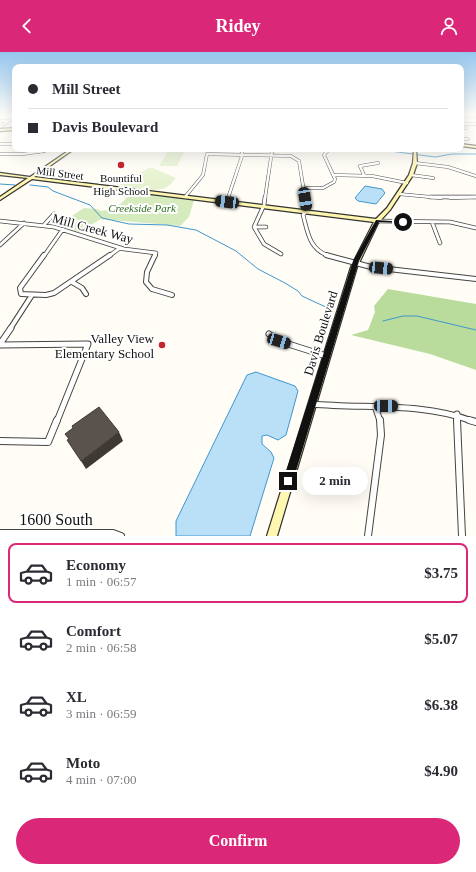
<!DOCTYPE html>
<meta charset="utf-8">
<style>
:root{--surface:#fff;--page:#f7f7f7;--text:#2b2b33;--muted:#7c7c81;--line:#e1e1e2;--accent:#db2777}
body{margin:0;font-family:"Times New Roman",serif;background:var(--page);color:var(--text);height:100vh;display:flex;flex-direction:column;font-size:15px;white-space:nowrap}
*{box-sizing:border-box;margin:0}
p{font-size:13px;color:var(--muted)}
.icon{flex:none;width:22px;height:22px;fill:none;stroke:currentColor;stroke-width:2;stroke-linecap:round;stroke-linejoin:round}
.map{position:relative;height:484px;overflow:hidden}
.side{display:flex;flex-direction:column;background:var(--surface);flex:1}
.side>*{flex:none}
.banner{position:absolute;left:12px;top:12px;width:452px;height:88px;border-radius:8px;box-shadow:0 4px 16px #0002;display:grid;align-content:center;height:88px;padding:0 16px;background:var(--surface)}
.end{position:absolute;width:18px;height:18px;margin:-9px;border:5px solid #111;background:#fff;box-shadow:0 0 0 2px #fff}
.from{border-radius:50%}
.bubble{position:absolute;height:28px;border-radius:14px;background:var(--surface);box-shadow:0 4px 16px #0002;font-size:13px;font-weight:700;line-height:28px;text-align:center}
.car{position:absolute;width:12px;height:24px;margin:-12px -6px;border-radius:5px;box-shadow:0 0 3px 1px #0007;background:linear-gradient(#222 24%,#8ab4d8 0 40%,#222 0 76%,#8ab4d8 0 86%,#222 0)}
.banner b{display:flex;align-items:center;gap:14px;height:38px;font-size:15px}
.banner b+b{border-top:1px solid var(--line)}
.banner i{width:10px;height:10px;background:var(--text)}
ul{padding:7px 0 0;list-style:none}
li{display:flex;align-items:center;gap:12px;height:60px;margin:0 8px 6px;padding:0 8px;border:2px solid transparent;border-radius:8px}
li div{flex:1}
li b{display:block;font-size:15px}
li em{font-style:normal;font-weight:700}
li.selected{border-color:var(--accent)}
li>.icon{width:36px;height:36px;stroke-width:1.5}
.cta{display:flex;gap:8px;margin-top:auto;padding:8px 16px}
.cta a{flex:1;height:46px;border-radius:24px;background:var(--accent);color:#fff;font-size:16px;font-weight:700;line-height:46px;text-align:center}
header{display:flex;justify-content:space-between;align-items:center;height:52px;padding:0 16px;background:var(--accent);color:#fff;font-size:18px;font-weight:700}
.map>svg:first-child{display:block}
</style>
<header><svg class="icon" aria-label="back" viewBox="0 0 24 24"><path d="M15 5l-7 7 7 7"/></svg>Ridey<svg class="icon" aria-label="person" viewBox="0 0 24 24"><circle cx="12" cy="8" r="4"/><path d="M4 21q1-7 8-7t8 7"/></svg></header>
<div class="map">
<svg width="476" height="484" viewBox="0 0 476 484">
<rect width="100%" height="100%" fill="#fffdf5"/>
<path fill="#d5ebbd" d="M 133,140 L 194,148 L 189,165 L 180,174 L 101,167 L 79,180 L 68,177 L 79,168 L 69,166 L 84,156 L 97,157 L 101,159 L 115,157 Z"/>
<path fill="#b9dc9c" d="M 388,237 L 476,252 L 476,318 L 430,302 L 351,283 L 368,278 L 375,260 L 374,254 Z"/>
<path fill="#e6f2cf" d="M 168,99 L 184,100 L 177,114 L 159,114 Z
M 149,116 L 153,116 L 176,126 C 173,129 170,133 167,135 C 155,142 129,135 117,132 Z"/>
<path fill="#b9e0f7" stroke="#3f96cf" d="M 365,134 L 382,137 L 385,141 L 376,152 L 358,149 L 355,146 Z
M 256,320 L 295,334 L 298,339 L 286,383 L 278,388 L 267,383 L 262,384 L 262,392 L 271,400 L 274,406 L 250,484 L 176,484 L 176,469 L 247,323 Z"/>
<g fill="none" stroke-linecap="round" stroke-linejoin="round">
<path stroke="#3f96cf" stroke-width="1" d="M 375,97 L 435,105 L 452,102 L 476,102
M 0,132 L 15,133
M 30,133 L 48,135 L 53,139 L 90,153 L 102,166 L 129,172 L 167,173 L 196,178 L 236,199 L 258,217 L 285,231 L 298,239 L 302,244 L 330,257
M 383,269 L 403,264 L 417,264 L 476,278"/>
<g stroke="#444" stroke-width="3">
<path id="street-far5" d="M 461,64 L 476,64
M 0,69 L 10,69
M 461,72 L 476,72
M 0,75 L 15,65
M 461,77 L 466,76
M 461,87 L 468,87
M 0,92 L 15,92
M 242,97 L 242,100
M 329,98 L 355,98
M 37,100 L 56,97
M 272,100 L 272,97
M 327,100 L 329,97"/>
</g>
<g stroke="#444" stroke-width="3.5">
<path id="street-far4" d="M 0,102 L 23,102 L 44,99
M 415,111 L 448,115 L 476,124
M 333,123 L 372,124 L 407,131
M 364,123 L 360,114 L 378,111
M 411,123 L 433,126
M 303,136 L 323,136 L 334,130 L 335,127 L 324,103 L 327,99
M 399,142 L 441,146
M 185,145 L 203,123 L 207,102 L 291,104 L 299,109 L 305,146
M 228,146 L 242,104 L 242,99
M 265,146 L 272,99
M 450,146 L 476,145"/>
</g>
<g stroke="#444" stroke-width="4.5">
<path id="street-far3" d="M 265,145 L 264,153 L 254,175 L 264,192 L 281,202
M 305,145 L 307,158 L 303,163 C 308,181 309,197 329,204
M 430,145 L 476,145
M 227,150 L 229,145
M 0,169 L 54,175 L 124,197 L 156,201 L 155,204
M 378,169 L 450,170 L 476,176
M 432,170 L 440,191
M 44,173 L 54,162
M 254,175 L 266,175
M 0,193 L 24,171
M 44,204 L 63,177
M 109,204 L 120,196"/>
</g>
<g stroke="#444" stroke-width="6">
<path id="street-far2" d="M 44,203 L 20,236 L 21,242 L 46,243 L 54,241 L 110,203
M 155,203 L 147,220 L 146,230 L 152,237 L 172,243
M 326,203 L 371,215 L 476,227
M 72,230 L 82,236 L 86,242
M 10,277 L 32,243"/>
</g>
<g stroke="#444" stroke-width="7">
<path id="street-far1" d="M 269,282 L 279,289 L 326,304
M 0,292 L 11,276
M 0,293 L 88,292 L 57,369
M 312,352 C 366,357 420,350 472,369
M 375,354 L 380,369
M 457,362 L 457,369"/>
</g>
<g stroke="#444" stroke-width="8">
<path id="street" d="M 457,368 L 462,484
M 469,368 L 476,370
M 0,389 L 48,390 L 57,368
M 0,481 L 113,481 L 121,484
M 368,484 L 381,383 L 380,368"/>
</g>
<g stroke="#333" stroke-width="2.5">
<path id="secondary" d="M 15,76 L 15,78 L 0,79 L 0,77 Z
M 461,92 L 476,94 L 476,96 L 461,94 Z
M 71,97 L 74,97 L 34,125 L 376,167 L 387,156 L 409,123 L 413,111 L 414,97 L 416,97 L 417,111 L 413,123 L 390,158 L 379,170 L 378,171 L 357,215 L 277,484 L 267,484 L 351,215 L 374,170 L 32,127 L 0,148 L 0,145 L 28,126 L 0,123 L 0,121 L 30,125 Z"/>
</g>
<use href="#street-far5" stroke="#fff" stroke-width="2"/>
<use href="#street-far4" stroke="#fff" stroke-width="2.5"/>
<use href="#street-far3" stroke="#fff" stroke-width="3"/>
<use href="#street-far2" stroke="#fff" stroke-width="4"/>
<use href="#street-far1" stroke="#fff" stroke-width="5"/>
<use href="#street" stroke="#fff" stroke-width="6"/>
<use href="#secondary" fill="#fff6b0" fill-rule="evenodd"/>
</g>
<path fill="#4d4742" d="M 96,97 L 109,97 L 108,98 L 97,98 Z"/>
<path fill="#3f3936" d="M 119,380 L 123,389 L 86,417 L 81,409 Z"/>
<path fill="#5a524d" stroke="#3f3936" d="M 99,355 L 119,380 L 81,409 L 67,388 L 69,387 L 65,382 L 73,376 L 72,374 Z"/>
<linearGradient id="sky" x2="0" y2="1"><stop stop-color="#95c6ee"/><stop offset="0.48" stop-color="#fffefa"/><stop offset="1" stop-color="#fffefa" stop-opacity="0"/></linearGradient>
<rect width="476" height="131" fill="url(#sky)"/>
<path fill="#111" d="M 376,168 L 406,170 L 403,171 L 379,170 L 359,209 L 293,429 L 292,433 L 288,435 L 285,433 L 283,429 L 353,209 Z"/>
<g fill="#c4262e" stroke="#fff" stroke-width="1.5">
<circle cx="121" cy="113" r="4"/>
<circle cx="162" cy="293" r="4"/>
</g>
<g text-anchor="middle" stroke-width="4" stroke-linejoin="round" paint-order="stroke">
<g font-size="11" fill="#111" stroke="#fff">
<text transform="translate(60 121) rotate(7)" y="4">Mill Street</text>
</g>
<g font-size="11" fill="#111" stroke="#fff">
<text x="121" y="130">Bountiful<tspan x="121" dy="13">High School</tspan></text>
</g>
<g font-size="11" font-style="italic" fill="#2f6b1f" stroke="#fff">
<text x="142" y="160">Creekside Park</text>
</g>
<g font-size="13" fill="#111" stroke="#fff">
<text transform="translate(93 176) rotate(15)" y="5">Mill Creek Way</text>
<text transform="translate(320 281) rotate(-73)" y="5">Davis Boulevard</text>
</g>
<g font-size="13" fill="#111" stroke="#fff" text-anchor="end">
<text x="154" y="291">Valley View<tspan x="154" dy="15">Elementary School</tspan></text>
</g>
<g font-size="16" fill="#111" stroke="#fff">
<text x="56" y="473">1600 South</text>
</g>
</g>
</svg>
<i class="end from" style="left:403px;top:170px"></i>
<i class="end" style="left:288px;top:429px"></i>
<div class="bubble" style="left:302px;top:415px;width:66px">2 min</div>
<i class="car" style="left:305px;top:147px;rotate:171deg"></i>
<i class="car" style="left:227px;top:150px;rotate:277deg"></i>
<i class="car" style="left:381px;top:216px;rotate:95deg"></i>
<i class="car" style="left:279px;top:289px;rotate:107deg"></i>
<i class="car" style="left:386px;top:354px;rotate:91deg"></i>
<div class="banner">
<b><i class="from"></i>Mill Street</b>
<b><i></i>Davis Boulevard</b>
</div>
</div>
<section class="side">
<ul>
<li class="selected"><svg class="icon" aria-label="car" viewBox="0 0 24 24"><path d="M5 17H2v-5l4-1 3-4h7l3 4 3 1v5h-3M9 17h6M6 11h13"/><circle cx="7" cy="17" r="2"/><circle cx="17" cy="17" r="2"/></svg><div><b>Economy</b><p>1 min · 06:57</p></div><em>$3.75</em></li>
<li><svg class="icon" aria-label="car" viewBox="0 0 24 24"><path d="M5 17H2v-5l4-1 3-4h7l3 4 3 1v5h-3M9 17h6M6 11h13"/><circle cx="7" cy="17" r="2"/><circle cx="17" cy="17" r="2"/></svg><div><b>Comfort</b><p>2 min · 06:58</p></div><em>$5.07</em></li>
<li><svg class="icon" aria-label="car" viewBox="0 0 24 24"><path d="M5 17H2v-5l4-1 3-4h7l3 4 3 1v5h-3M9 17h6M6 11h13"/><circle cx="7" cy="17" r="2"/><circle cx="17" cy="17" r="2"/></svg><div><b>XL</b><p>3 min · 06:59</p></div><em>$6.38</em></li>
<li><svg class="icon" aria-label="car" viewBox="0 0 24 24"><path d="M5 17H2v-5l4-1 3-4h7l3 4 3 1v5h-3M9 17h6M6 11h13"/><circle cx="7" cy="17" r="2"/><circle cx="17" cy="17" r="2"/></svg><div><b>Moto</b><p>4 min · 07:00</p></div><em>$4.90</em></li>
</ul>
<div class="cta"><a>Confirm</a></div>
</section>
